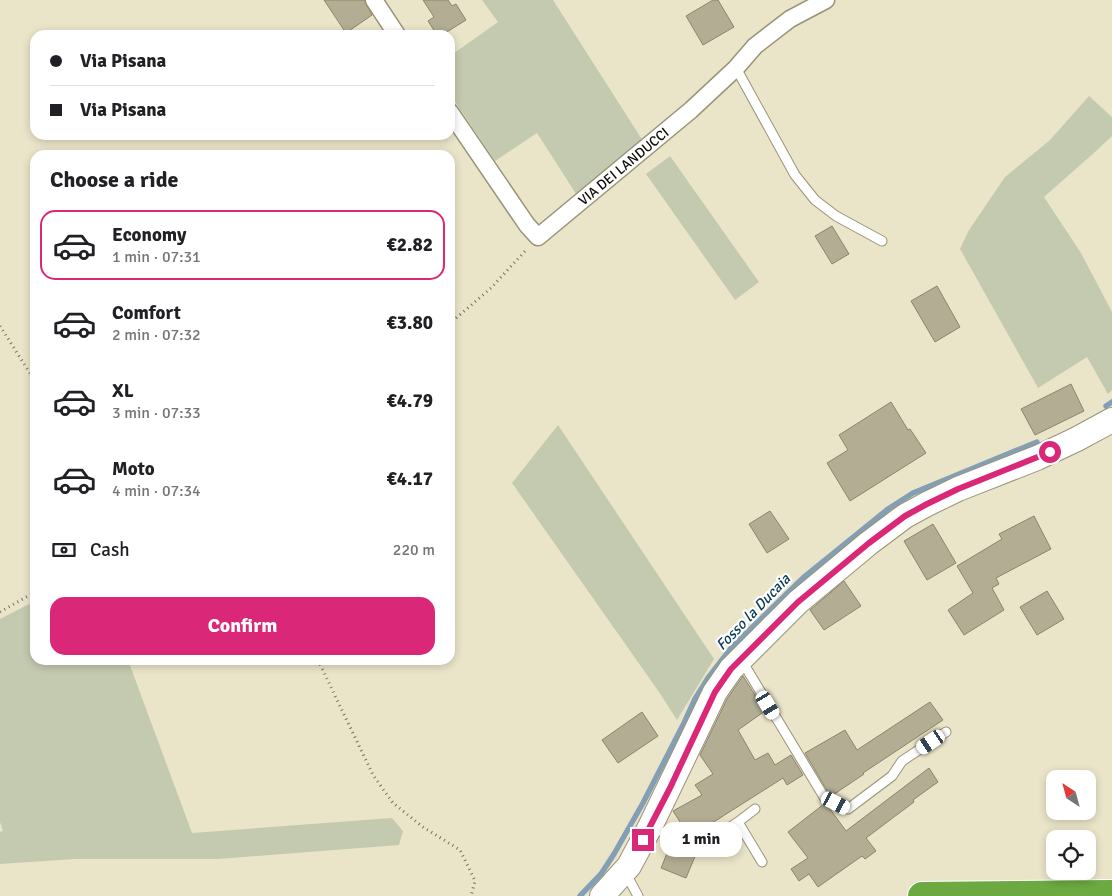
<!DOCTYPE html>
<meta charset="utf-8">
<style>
:root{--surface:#fff;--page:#f2f2f2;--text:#202124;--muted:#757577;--line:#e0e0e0;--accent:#db2777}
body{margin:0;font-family:Signika,sans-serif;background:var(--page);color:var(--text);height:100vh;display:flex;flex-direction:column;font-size:19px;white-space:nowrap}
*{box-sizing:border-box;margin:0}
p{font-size:16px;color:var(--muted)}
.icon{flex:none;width:28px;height:28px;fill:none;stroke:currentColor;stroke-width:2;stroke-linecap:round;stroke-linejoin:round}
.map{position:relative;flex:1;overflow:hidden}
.details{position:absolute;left:30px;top:150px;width:425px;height:515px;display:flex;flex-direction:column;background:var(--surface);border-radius:15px;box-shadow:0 2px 8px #0003}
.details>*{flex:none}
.top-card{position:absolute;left:30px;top:30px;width:425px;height:110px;border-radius:15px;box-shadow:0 2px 8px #0003;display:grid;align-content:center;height:110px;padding:0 20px;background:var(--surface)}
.needle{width:32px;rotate:324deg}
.fabs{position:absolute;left:1046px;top:770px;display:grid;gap:10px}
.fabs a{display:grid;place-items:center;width:50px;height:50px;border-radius:10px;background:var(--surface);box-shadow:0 2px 8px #0003;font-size:25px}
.end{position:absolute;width:22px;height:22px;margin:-11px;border:6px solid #db2777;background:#fff;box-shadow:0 0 0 2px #fff}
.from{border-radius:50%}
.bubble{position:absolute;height:35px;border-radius:15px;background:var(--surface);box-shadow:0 2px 8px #0003;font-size:16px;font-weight:700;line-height:35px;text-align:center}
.car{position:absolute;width:15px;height:30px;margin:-15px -8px;border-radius:6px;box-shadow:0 0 4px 1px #0007;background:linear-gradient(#fff 24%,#345 0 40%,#fff 0 76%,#345 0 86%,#fff 0)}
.top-card b{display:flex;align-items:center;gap:18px;height:48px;font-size:19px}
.top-card b+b{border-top:1px solid var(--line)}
.top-card i{width:12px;height:12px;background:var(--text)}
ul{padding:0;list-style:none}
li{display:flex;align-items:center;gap:15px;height:70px;margin:0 10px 8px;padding:0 10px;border:2px solid transparent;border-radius:15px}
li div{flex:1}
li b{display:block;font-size:19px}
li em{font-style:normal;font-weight:700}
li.current{border-color:var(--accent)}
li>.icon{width:45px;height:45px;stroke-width:1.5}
h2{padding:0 20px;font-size:22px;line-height:60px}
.pay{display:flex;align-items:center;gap:12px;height:55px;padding:0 20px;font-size:19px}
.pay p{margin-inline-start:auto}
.button{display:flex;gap:10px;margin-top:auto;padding:10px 20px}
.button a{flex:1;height:58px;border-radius:15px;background:var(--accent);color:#fff;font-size:20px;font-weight:700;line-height:58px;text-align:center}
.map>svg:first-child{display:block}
</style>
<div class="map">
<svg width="1112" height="896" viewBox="0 0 1112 896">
<rect width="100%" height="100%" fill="#eae5c9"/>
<path fill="#c4caaf" d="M 482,0 L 553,0 L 643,141 L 578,197 L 537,133 L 495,161 L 450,94 L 450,56 L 498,22 Z
M 1089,96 L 1112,117 L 1112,136 L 1095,152 L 1044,197 L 1081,253 L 1112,312 L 1112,390 L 1108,394 L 1087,357 L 1038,388 L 960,249 L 969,230 L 1005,177 L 1050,140 Z
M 670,156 L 759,282 L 735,300 L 646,174 Z
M 558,425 L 714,659 L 677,720 L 659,692 L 512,483 Z
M 35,601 L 35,660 L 128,660 L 192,833 L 392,818 L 403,831 L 399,845 L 219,859 L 75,859 L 0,864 L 0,832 L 3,831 L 0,822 L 0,619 Z"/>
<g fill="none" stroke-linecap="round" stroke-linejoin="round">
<path stroke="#849fb3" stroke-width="5.5" d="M 1106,406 L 1112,402
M 580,896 L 601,874 L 614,854 L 643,803 L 684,723 L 695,699 L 708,678 L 732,647 L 803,578 L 888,509 L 913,493 L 1037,442"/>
</g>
<path fill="#b2ad93" stroke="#8a866c" d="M 324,0 L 364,0 L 372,15 L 346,33 Z
M 423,0 L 448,0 L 452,6 L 456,4 L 466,20 L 442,35 L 437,35 L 428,21 L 434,17 Z
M 713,0 L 718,0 L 734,27 L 703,45 L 686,16 Z
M 832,226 L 849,254 L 832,264 L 815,236 Z
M 937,286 L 960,327 L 935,342 L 911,301 Z
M 1071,384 L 1084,411 L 1035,435 L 1021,409 Z
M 891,402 L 908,430 L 910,429 L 926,453 L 850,501 L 827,463 L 848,450 L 839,435 Z
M 770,511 L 789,539 L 767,553 L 749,524 Z
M 1034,516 L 1051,549 L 996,578 L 999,584 L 992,588 L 1004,610 L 964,635 L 948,610 L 973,593 L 957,566 L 1002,539 L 999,534 Z
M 933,524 L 956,563 L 927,580 L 904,541 Z
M 844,581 L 861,606 L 824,630 L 810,610 Z
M 1047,591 L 1064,619 L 1037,635 L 1020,607 Z
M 743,676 L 765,711 L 738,730 L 755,760 L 768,753 L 775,765 L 791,755 L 803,775 L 787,785 L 783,778 L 690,837 L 673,811 L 702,795 L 695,785 L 713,774 L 700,755 L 727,699 Z
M 930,702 L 943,720 L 863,773 L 864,774 L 833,795 L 828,792 L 805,753 L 845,730 L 857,750 Z
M 642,712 L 658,736 L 618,763 L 602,740 Z
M 929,768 L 938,782 L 913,800 L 914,802 L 866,838 L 876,851 L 865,859 L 862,856 L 818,887 L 809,874 L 799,881 L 791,869 L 808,858 L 788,832 L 824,804 L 827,805 L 846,831 Z
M 670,846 L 676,846 L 696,854 L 686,878 L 661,868 Z"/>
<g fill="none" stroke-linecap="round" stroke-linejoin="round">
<g stroke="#989379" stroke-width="11">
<path id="lane" d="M 736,68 L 795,175 L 815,200 L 836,216 L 882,241
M 742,661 L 824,797 L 848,809 L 892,776 L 902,761 L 946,732
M 738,822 L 755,809
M 651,827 L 699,848 L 738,822 L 762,862
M 625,872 L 638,896"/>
</g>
<g stroke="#989379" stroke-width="19">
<g id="street">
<path d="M 374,0 L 397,35"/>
<path id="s1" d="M 450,112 L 527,225 L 538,237 L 691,110 L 736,68 L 755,46 L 790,19 L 826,0"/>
</g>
</g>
<g stroke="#989379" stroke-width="26">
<path id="secondary" d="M 602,896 L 629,866 L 650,827 L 715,692 L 731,669 L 798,602 L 869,543 L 905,516 L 927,504 L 958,489 L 1037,458 L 1077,439 L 1112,420"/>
</g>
<g stroke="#fff" stroke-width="30">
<path id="highway" d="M 922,896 L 1112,894"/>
</g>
<path stroke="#757160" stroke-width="3" stroke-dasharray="1 4" stroke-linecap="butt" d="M 0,326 L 35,381
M 450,326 L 455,319 L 491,288 L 527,249
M 0,612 L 35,592
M 318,660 L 373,775 L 393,803 L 423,827 L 460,850 L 475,881 L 471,896"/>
<use href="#lane" stroke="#fff" stroke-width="9"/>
<use href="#street" stroke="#fff" stroke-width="16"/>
<use href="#secondary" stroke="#fff" stroke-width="24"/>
<use href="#highway" stroke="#6ca940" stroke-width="28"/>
</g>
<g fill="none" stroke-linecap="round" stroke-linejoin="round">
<path stroke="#db2777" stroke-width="6" d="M 643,840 L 670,788 L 715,692 L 731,669 L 798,602 L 869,543 L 905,516 L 927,504 L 958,489 L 1050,452"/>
</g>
<g text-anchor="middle" stroke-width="4.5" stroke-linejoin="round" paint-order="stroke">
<g font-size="14" fill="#0f0d05" stroke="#fff">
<text dy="5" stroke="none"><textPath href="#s1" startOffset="264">VIA DEI LANDUCCI</textPath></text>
</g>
<g font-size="15" font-style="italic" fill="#063a57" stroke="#fff">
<text transform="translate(753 612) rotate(-46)" y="5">Fosso la Ducaia</text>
</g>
</g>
</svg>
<div class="fabs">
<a><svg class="needle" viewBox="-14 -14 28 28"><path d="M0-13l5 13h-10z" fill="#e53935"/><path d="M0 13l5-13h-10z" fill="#757577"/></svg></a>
<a><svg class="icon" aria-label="locate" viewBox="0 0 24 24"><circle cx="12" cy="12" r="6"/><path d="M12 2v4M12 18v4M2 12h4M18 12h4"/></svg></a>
</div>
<i class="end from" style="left:1050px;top:452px"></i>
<i class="end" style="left:643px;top:840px"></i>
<div class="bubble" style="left:660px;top:822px;width:82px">1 min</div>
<i class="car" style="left:768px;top:705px;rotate:149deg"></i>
<i class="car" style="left:931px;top:742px;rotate:236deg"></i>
<i class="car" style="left:836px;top:803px;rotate:117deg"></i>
<div class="top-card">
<b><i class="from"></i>Via Pisana</b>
<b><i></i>Via Pisana</b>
</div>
<section class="details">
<h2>Choose a ride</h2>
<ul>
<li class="current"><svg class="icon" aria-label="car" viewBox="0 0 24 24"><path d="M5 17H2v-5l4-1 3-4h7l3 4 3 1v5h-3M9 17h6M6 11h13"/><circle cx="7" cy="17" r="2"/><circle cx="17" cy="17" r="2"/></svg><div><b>Economy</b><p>1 min · 07:31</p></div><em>€2.82</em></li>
<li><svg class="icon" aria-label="car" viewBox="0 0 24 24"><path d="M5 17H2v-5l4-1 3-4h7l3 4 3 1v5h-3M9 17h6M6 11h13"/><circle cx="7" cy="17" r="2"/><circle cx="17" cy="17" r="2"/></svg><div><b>Comfort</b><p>2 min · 07:32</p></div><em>€3.80</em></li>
<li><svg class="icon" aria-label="car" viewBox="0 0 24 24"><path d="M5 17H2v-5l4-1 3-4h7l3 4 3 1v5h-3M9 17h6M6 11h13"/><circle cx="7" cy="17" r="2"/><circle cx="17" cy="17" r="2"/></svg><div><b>XL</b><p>3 min · 07:33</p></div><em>€4.79</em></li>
<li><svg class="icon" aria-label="car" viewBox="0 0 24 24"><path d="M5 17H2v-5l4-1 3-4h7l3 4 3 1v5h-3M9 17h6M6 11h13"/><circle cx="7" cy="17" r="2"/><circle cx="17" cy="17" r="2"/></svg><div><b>Moto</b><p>4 min · 07:34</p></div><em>€4.17</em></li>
</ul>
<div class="pay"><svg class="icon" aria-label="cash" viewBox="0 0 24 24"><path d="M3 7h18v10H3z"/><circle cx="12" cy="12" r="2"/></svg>Cash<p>220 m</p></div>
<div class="button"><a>Confirm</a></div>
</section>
</div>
